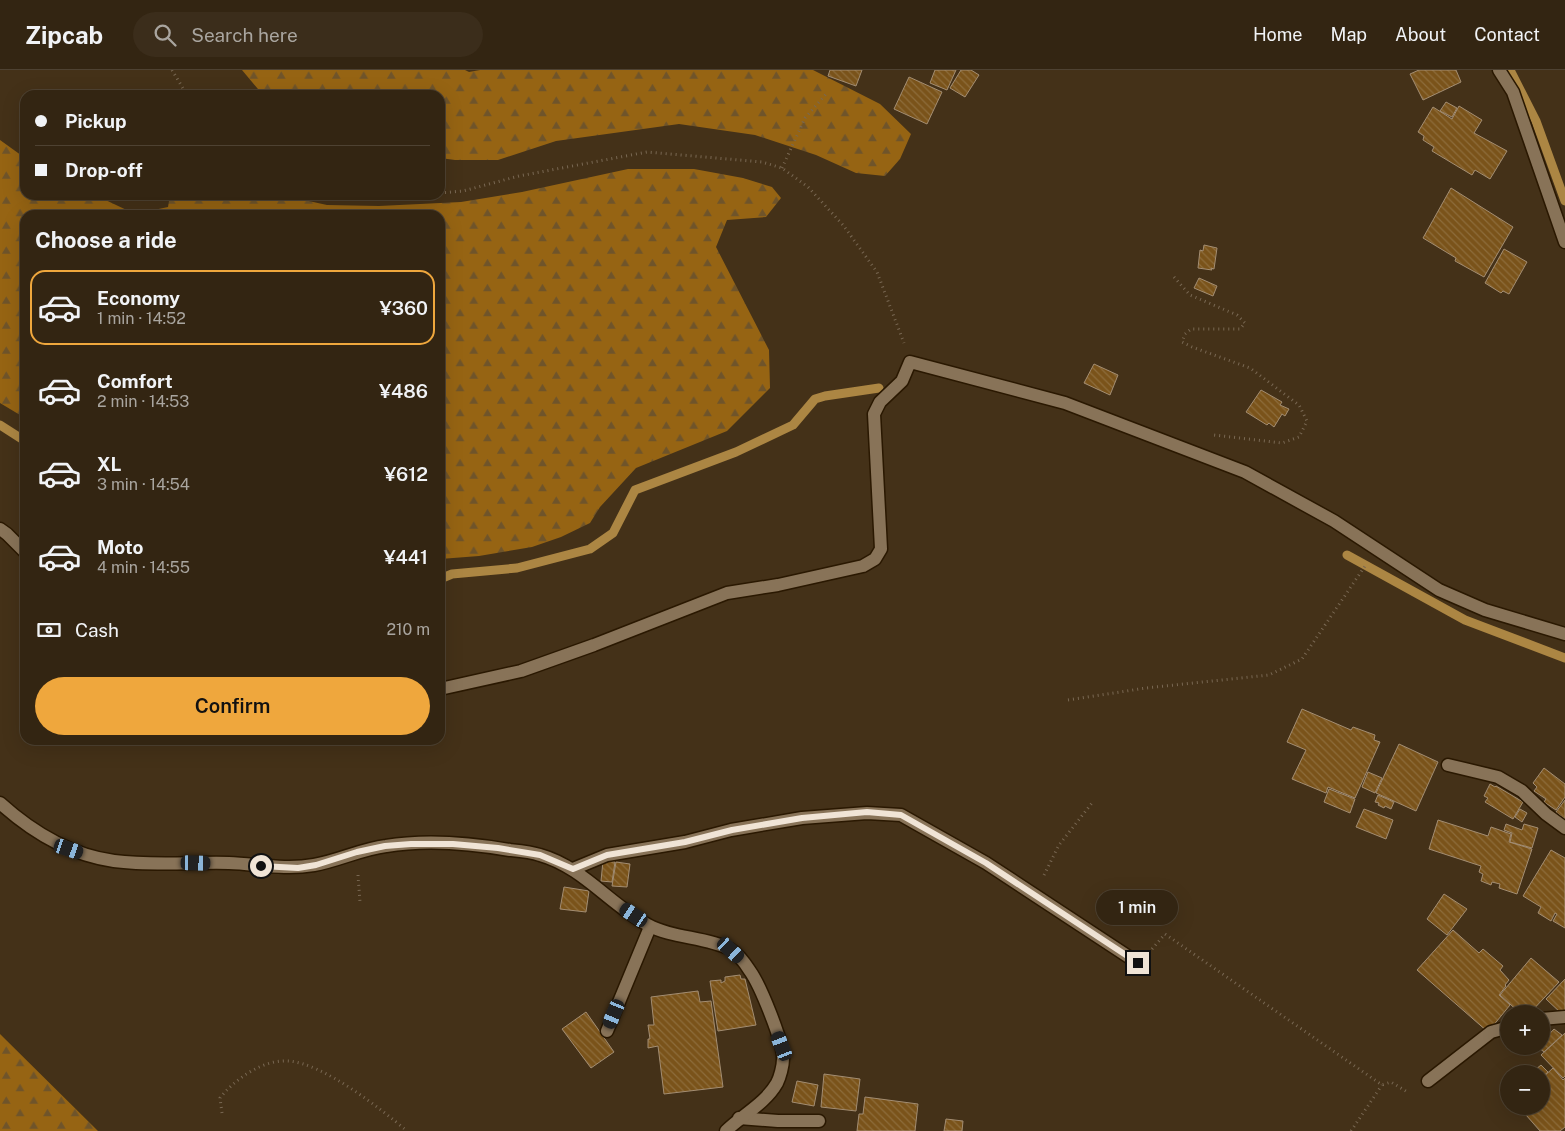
<!DOCTYPE html>
<meta charset="utf-8">
<style>
:root{--surface:#332512;--page:#3b2d1b;--text:#f1f3f6;--muted:#a9a59f;--line:#4e4232;--accent:#efa73d}
body{margin:0;font-family:"Public Sans",sans-serif;background:var(--page);color:var(--text);height:100vh;display:flex;flex-direction:column;font-size:19px;white-space:nowrap}
*{box-sizing:border-box;margin:0}
p{font-size:16px;color:var(--muted)}
.icon{flex:none;width:28px;height:28px;fill:none;stroke:currentColor;stroke-width:2;stroke-linecap:round;stroke-linejoin:round}
.map{position:relative;flex:1;overflow:hidden}
.side{position:absolute;left:20px;top:140px;width:425px;height:535px;display:flex;flex-direction:column;background:var(--surface);border-radius:15px;box-shadow:0 5px 20px #0002,0 0 0 1px var(--line)}
.side>*{flex:none}
.hud{position:absolute;left:20px;top:20px;width:425px;height:110px;border-radius:15px;box-shadow:0 5px 20px #0002,0 0 0 1px var(--line);display:grid;align-content:center;height:110px;padding:0 15px;background:var(--surface)}
.controls{position:absolute;left:1500px;top:935px;display:grid;gap:10px}
.controls a{display:grid;place-items:center;width:50px;height:50px;border-radius:50%;background:var(--surface);box-shadow:0 5px 20px #0002,0 0 0 1px var(--line);font-size:25px}
.end{position:absolute;width:22px;height:22px;margin:-11px;border:6px solid #f0e4d6;background:#111;box-shadow:0 0 0 2px #111}
.from{border-radius:50%}
.bubble{position:absolute;height:35px;border-radius:18px;background:var(--surface);box-shadow:0 5px 20px #0002,0 0 0 1px var(--line);font-size:16px;font-weight:600;line-height:35px;text-align:center}
.car{position:absolute;width:15px;height:30px;margin:-15px -8px;border-radius:6px;box-shadow:0 0 4px 1px #0007;background:linear-gradient(#222 24%,#8ab4d8 0 40%,#222 0 76%,#8ab4d8 0 86%,#222 0)}
.hud b{display:flex;align-items:center;gap:18px;height:48px;font-size:19px}
.hud b+b{border-top:1px solid var(--line)}
.hud i{width:12px;height:12px;background:var(--text)}
ul{padding:0;list-style:none}
li{display:flex;align-items:center;gap:15px;height:75px;margin:0 10px 8px;padding:0 5px;border:2px solid transparent;border-radius:15px}
li div{flex:1}
li b{display:block;font-size:19px}
li em{font-style:normal;font-weight:600}
li.on{border-color:var(--accent)}
li>.icon{width:45px;height:45px;stroke-width:1.5}
h2{padding:0 15px;font-size:22px;line-height:60px}
.pay{display:flex;align-items:center;gap:12px;height:55px;padding:0 15px;font-size:19px}
.pay p{margin-inline-start:auto}
.action{display:flex;gap:10px;margin-top:auto;padding:10px 15px}
.action a{flex:1;height:58px;border-radius:30px;background:var(--accent);color:#111;font-size:20px;font-weight:600;line-height:58px;text-align:center}
header{display:flex;align-items:center;gap:30px;box-sizing:border-box;height:70px;padding:0 25px;background:var(--surface);border-bottom:1px solid var(--line)}
header strong{font-size:24px}
nav{display:flex;gap:28px;margin-inline-start:auto;font-size:18px}
.search{width:350px;height:45px;background:var(--page);display:flex;align-items:center;gap:12px;box-sizing:border-box;padding:0 18px;border-radius:28px;color:var(--muted);font-size:19px}
.map>svg:first-child{display:block}
</style>
<header>
<strong>Zipcab</strong>
<div class="search"><svg class="icon" aria-label="search" viewBox="0 0 24 24"><circle cx="10" cy="10" r="6"/><path d="M15 15l6 6"/></svg>Search here</div>
<nav><a>Home</a><a>Map</a><a>About</a><a>Contact</a></nav>
</header>
<div class="map">
<svg width="1565" height="1061" viewBox="0 0 1565 1061">
<defs>
<pattern id="forest-firs" width="22" height="20" patternUnits="userSpaceOnUse" patternTransform="scale(1.25)"><rect width="22" height="20" fill="#966413"/><path d="M5 1l3.5 6h-7zM16 11l3.5 6h-7z" fill="#6f542a"/></pattern>
<pattern id="building-back-hatch" width="6" height="6" patternUnits="userSpaceOnUse" patternTransform="scale(1.25)"><rect width="6" height="6" fill="#7a531a"/><path d="M-1 5l2 2M0 0l6 6M5-1l2 2" fill="none" stroke="#8d6c3b"/></pattern>
</defs>
<rect width="100%" height="100%" fill="#443118"/>
<path fill="url(#forest-firs)" d="M 242,0 L 465,0 L 469,2 L 480,0 L 813,0 L 880,34 L 911,64 L 900,89 L 885,106 L 856,103 L 816,85 L 755,65 L 679,54 L 556,71 L 498,90 L 455,90 L 440,88 L 440,25 L 263,25 Z
M 0,70 L 25,88 L 25,125 L 95,125 L 135,144 L 168,137 L 170,125 L 281,125 L 327,135 L 379,136 L 461,132 L 522,122 L 628,99 L 694,99 L 743,108 L 772,117 L 781,128 L 766,147 L 727,150 L 716,177 L 769,280 L 770,318 L 727,361 L 636,398 L 600,437 L 590,453 L 561,467 L 532,477 L 479,486 L 440,489 L 440,145 L 25,145 L 25,348 L 0,333 Z
M 0,964 L 98,1061 L 0,1061 Z"/>
<g fill="none" stroke-linecap="round" stroke-linejoin="round">
<path stroke="#ac8643" stroke-width="9" d="M 1510,0 L 1536,51 L 1565,131
M 0,355 L 25,371
M 1347,485 L 1465,550 L 1565,588
M 440,509 L 452,504 L 517,498 L 590,479 L 613,463 L 635,420 L 736,382 L 793,355 L 815,329 L 825,326 L 879,318"/>
</g>
<path fill="url(#building-back-hatch)" stroke="#a38d72" d="M 830,0 L 862,0 L 856,16 L 828,6 Z
M 935,0 L 956,0 L 947,20 L 930,13 Z
M 961,0 L 971,0 L 979,5 L 965,27 L 950,18 Z
M 1419,0 L 1456,0 L 1461,12 L 1423,30 L 1410,4 Z
M 909,7 L 942,22 L 927,54 L 894,39 Z
M 1446,32 L 1457,38 L 1452,47 L 1440,41 Z
M 1459,36 L 1482,50 L 1474,63 L 1507,81 L 1490,109 L 1475,100 L 1472,105 L 1432,81 L 1434,77 L 1423,70 L 1424,66 L 1418,62 L 1433,37 L 1452,49 Z
M 1451,118 L 1513,157 L 1484,207 L 1455,191 L 1456,188 L 1423,168 Z
M 1204,175 L 1217,178 L 1214,199 L 1211,198 L 1212,200 L 1198,198 L 1200,180 L 1203,181 Z
M 1504,179 L 1527,192 L 1509,224 L 1503,221 L 1501,223 L 1485,213 Z
M 1199,208 L 1217,216 L 1213,226 L 1194,218 Z
M 1094,294 L 1118,305 L 1110,325 L 1084,313 Z
M 1261,320 L 1282,332 L 1280,335 L 1289,339 L 1285,346 L 1282,344 L 1274,357 L 1269,353 L 1267,355 L 1246,342 Z
M 1302,639 L 1351,660 L 1353,657 L 1375,665 L 1374,670 L 1380,672 L 1355,728 L 1328,717 L 1326,723 L 1292,709 L 1306,680 L 1287,672 Z
M 1399,674 L 1438,692 L 1416,741 L 1376,723 Z
M 1544,698 L 1565,714 L 1565,727 L 1556,740 L 1544,732 L 1546,729 L 1534,721 L 1537,717 L 1533,713 Z
M 1368,702 L 1382,708 L 1375,723 L 1362,717 Z
M 1490,714 L 1495,717 L 1496,716 L 1523,732 L 1513,749 L 1485,732 L 1488,728 L 1484,726 Z
M 1329,719 L 1355,729 L 1350,743 L 1324,732 Z
M 1378,725 L 1394,732 L 1391,739 L 1385,736 L 1384,738 L 1378,735 L 1379,733 L 1375,732 Z
M 1565,730 L 1565,749 L 1556,742 Z
M 1364,739 L 1393,750 L 1386,769 L 1356,757 Z
M 1520,739 L 1527,743 L 1522,752 L 1515,747 Z
M 1438,750 L 1488,766 L 1491,757 L 1511,764 L 1509,772 L 1532,779 L 1517,824 L 1499,818 L 1500,814 L 1492,812 L 1491,815 L 1481,811 L 1483,804 L 1479,802 L 1481,796 L 1429,779 Z
M 1506,754 L 1522,760 L 1524,754 L 1538,758 L 1532,778 L 1510,772 L 1512,763 L 1504,760 Z
M 1551,780 L 1565,788 L 1565,858 L 1553,851 L 1557,844 L 1555,843 L 1551,851 L 1538,843 L 1541,837 L 1523,826 Z
M 603,791 L 615,792 L 612,812 L 601,811 Z
M 616,792 L 630,794 L 627,817 L 612,816 Z
M 564,817 L 589,821 L 586,842 L 560,839 Z
M 1444,824 L 1467,839 L 1447,865 L 1427,849 Z
M 1453,860 L 1479,883 L 1483,879 L 1503,896 L 1500,900 L 1509,910 L 1505,915 L 1506,916 L 1499,925 L 1510,935 L 1488,962 L 1417,900 Z
M 1531,888 L 1559,912 L 1529,944 L 1521,944 L 1500,925 Z
M 740,905 L 741,909 L 745,909 L 756,955 L 718,961 L 710,911 L 721,910 L 721,913 L 725,911 L 725,907 Z
M 1565,909 L 1565,942 L 1562,944 L 1546,929 Z
M 698,921 L 700,932 L 711,931 L 723,1017 L 664,1024 L 658,976 L 648,978 L 648,969 L 650,969 L 648,955 L 654,955 L 651,927 Z
M 586,942 L 614,982 L 591,998 L 562,959 Z
M 1554,959 L 1562,965 L 1544,982 L 1538,977 L 1541,976 L 1541,973 Z
M 1565,963 L 1565,1006 L 1563,1008 L 1541,985 Z
M 1541,995 L 1548,1002 L 1541,1008 L 1541,1004 L 1530,1004 Z
M 1553,998 L 1563,1010 L 1565,1008 L 1565,1057 L 1560,1061 L 1540,1061 L 1526,1045 L 1530,1041 L 1525,1036 L 1541,1036 L 1541,1009 Z
M 824,1004 L 860,1009 L 856,1041 L 821,1037 Z
M 797,1011 L 818,1015 L 814,1036 L 792,1032 Z
M 865,1027 L 918,1034 L 915,1061 L 857,1061 L 859,1044 L 863,1044 Z
M 946,1049 L 963,1051 L 962,1061 L 944,1061 Z"/>
<g fill="none" stroke-linecap="round" stroke-linejoin="round">
<g stroke="#2a1801" stroke-width="15">
<path id="service" d="M 1541,949 L 1565,947
M 607,961 L 650,857
M 1428,1011 L 1491,962 L 1509,957
M 739,1048 L 778,1051 L 819,1051"/>
</g>
<g stroke="#2a1801" stroke-width="15">
<path id="minor" d="M 1499,0 L 1513,22 L 1565,172
M 0,459 L 7,464 L 25,482
M 440,619 L 521,601 L 594,575 L 727,523 L 778,515 L 863,496 L 875,489 L 881,479 L 874,344 L 880,332 L 902,311 L 910,292 L 1065,333 L 1245,402 L 1334,451 L 1439,520 L 1485,540 L 1565,564
M 1448,695 L 1498,707 L 1522,721 L 1546,744 L 1565,758
M 0,733 C 32,762 70,785 114,791 C 152,796 191,792 229,793 C 257,794 285,800 314,795 C 338,791 361,779 386,776 C 426,769 470,773 510,780 C 520,781 531,782 540,785 C 583,797 610,835 648,855 C 671,868 706,867 730,879 C 738,884 745,893 750,901 C 760,915 784,973 783,989 C 783,996 780,1007 777,1013 C 765,1034 742,1045 726,1061
M 573,799 L 607,785 L 685,772 L 731,760 L 802,748 L 867,743 L 901,745 L 986,793 L 1138,893"/>
</g>
<path stroke="#796853" stroke-width="3" stroke-dasharray="1 4" stroke-linecap="butt" d="M 172,0 L 187,25
M 782,98 L 805,48 L 827,23
M 440,123 L 463,121 L 519,106 L 647,82 L 762,92 L 782,98 L 808,117 L 843,155 L 877,202 L 904,273
M 1174,207 L 1190,225 L 1237,245 L 1245,253 L 1240,259 L 1191,259 L 1185,264 L 1182,272 L 1192,277 L 1250,298 L 1299,335 L 1307,351 L 1299,367 L 1282,373 L 1214,365
M 1068,630 L 1146,618 L 1269,605 L 1302,589 L 1365,496
M 358,805 L 360,832
M 1044,805 L 1059,775 L 1092,733
M 1152,879 L 1165,864 L 1382,1015 L 1391,1012 L 1409,1023
M 222,1043 L 220,1028 C 235,1009 263,989 289,991 C 324,994 380,1038 407,1061
M 1351,1061 L 1382,1015"/>
<use href="#service" stroke="#887358" stroke-width="12"/>
<use href="#minor" stroke="#887358" stroke-width="12"/>
</g>
<g fill="none" stroke-linecap="round" stroke-linejoin="round">
<path stroke="#f0e4d6" stroke-width="6" d="M 261,796 L 298,798 L 316,795 L 357,782 L 385,776 L 411,774 L 453,774 L 498,778 L 540,785 L 573,799 L 607,785 L 685,772 L 732,760 L 802,748 L 867,742 L 901,745 L 986,793 L 1138,893"/>
</g>
</svg>
<div class="controls">
<a>+</a>
<a>−</a>
</div>
<i class="end from" style="left:261px;top:796px"></i>
<i class="end" style="left:1138px;top:893px"></i>
<div class="bubble" style="left:1096px;top:820px;width:82px">1 min</div>
<i class="car" style="left:69px;top:779px;rotate:109deg"></i>
<i class="car" style="left:196px;top:793px;rotate:91deg"></i>
<i class="car" style="left:634px;top:845px;rotate:304deg"></i>
<i class="car" style="left:731px;top:880px;rotate:132deg"></i>
<i class="car" style="left:614px;top:944px;rotate:203deg"></i>
<i class="car" style="left:782px;top:976px;rotate:339deg"></i>
<div class="hud">
<b><i class="from"></i>Pickup</b>
<b><i></i>Drop-off</b>
</div>
<section class="side">
<h2>Choose a ride</h2>
<ul>
<li class="on"><svg class="icon" aria-label="car" viewBox="0 0 24 24"><path d="M5 17H2v-5l4-1 3-4h7l3 4 3 1v5h-3M9 17h6M6 11h13"/><circle cx="7" cy="17" r="2"/><circle cx="17" cy="17" r="2"/></svg><div><b>Economy</b><p>1 min · 14:52</p></div><em>¥360</em></li>
<li><svg class="icon" aria-label="car" viewBox="0 0 24 24"><path d="M5 17H2v-5l4-1 3-4h7l3 4 3 1v5h-3M9 17h6M6 11h13"/><circle cx="7" cy="17" r="2"/><circle cx="17" cy="17" r="2"/></svg><div><b>Comfort</b><p>2 min · 14:53</p></div><em>¥486</em></li>
<li><svg class="icon" aria-label="car" viewBox="0 0 24 24"><path d="M5 17H2v-5l4-1 3-4h7l3 4 3 1v5h-3M9 17h6M6 11h13"/><circle cx="7" cy="17" r="2"/><circle cx="17" cy="17" r="2"/></svg><div><b>XL</b><p>3 min · 14:54</p></div><em>¥612</em></li>
<li><svg class="icon" aria-label="car" viewBox="0 0 24 24"><path d="M5 17H2v-5l4-1 3-4h7l3 4 3 1v5h-3M9 17h6M6 11h13"/><circle cx="7" cy="17" r="2"/><circle cx="17" cy="17" r="2"/></svg><div><b>Moto</b><p>4 min · 14:55</p></div><em>¥441</em></li>
</ul>
<div class="pay"><svg class="icon" aria-label="cash" viewBox="0 0 24 24"><path d="M3 7h18v10H3z"/><circle cx="12" cy="12" r="2"/></svg>Cash<p>210 m</p></div>
<div class="action"><a>Confirm</a></div>
</section>
</div>
